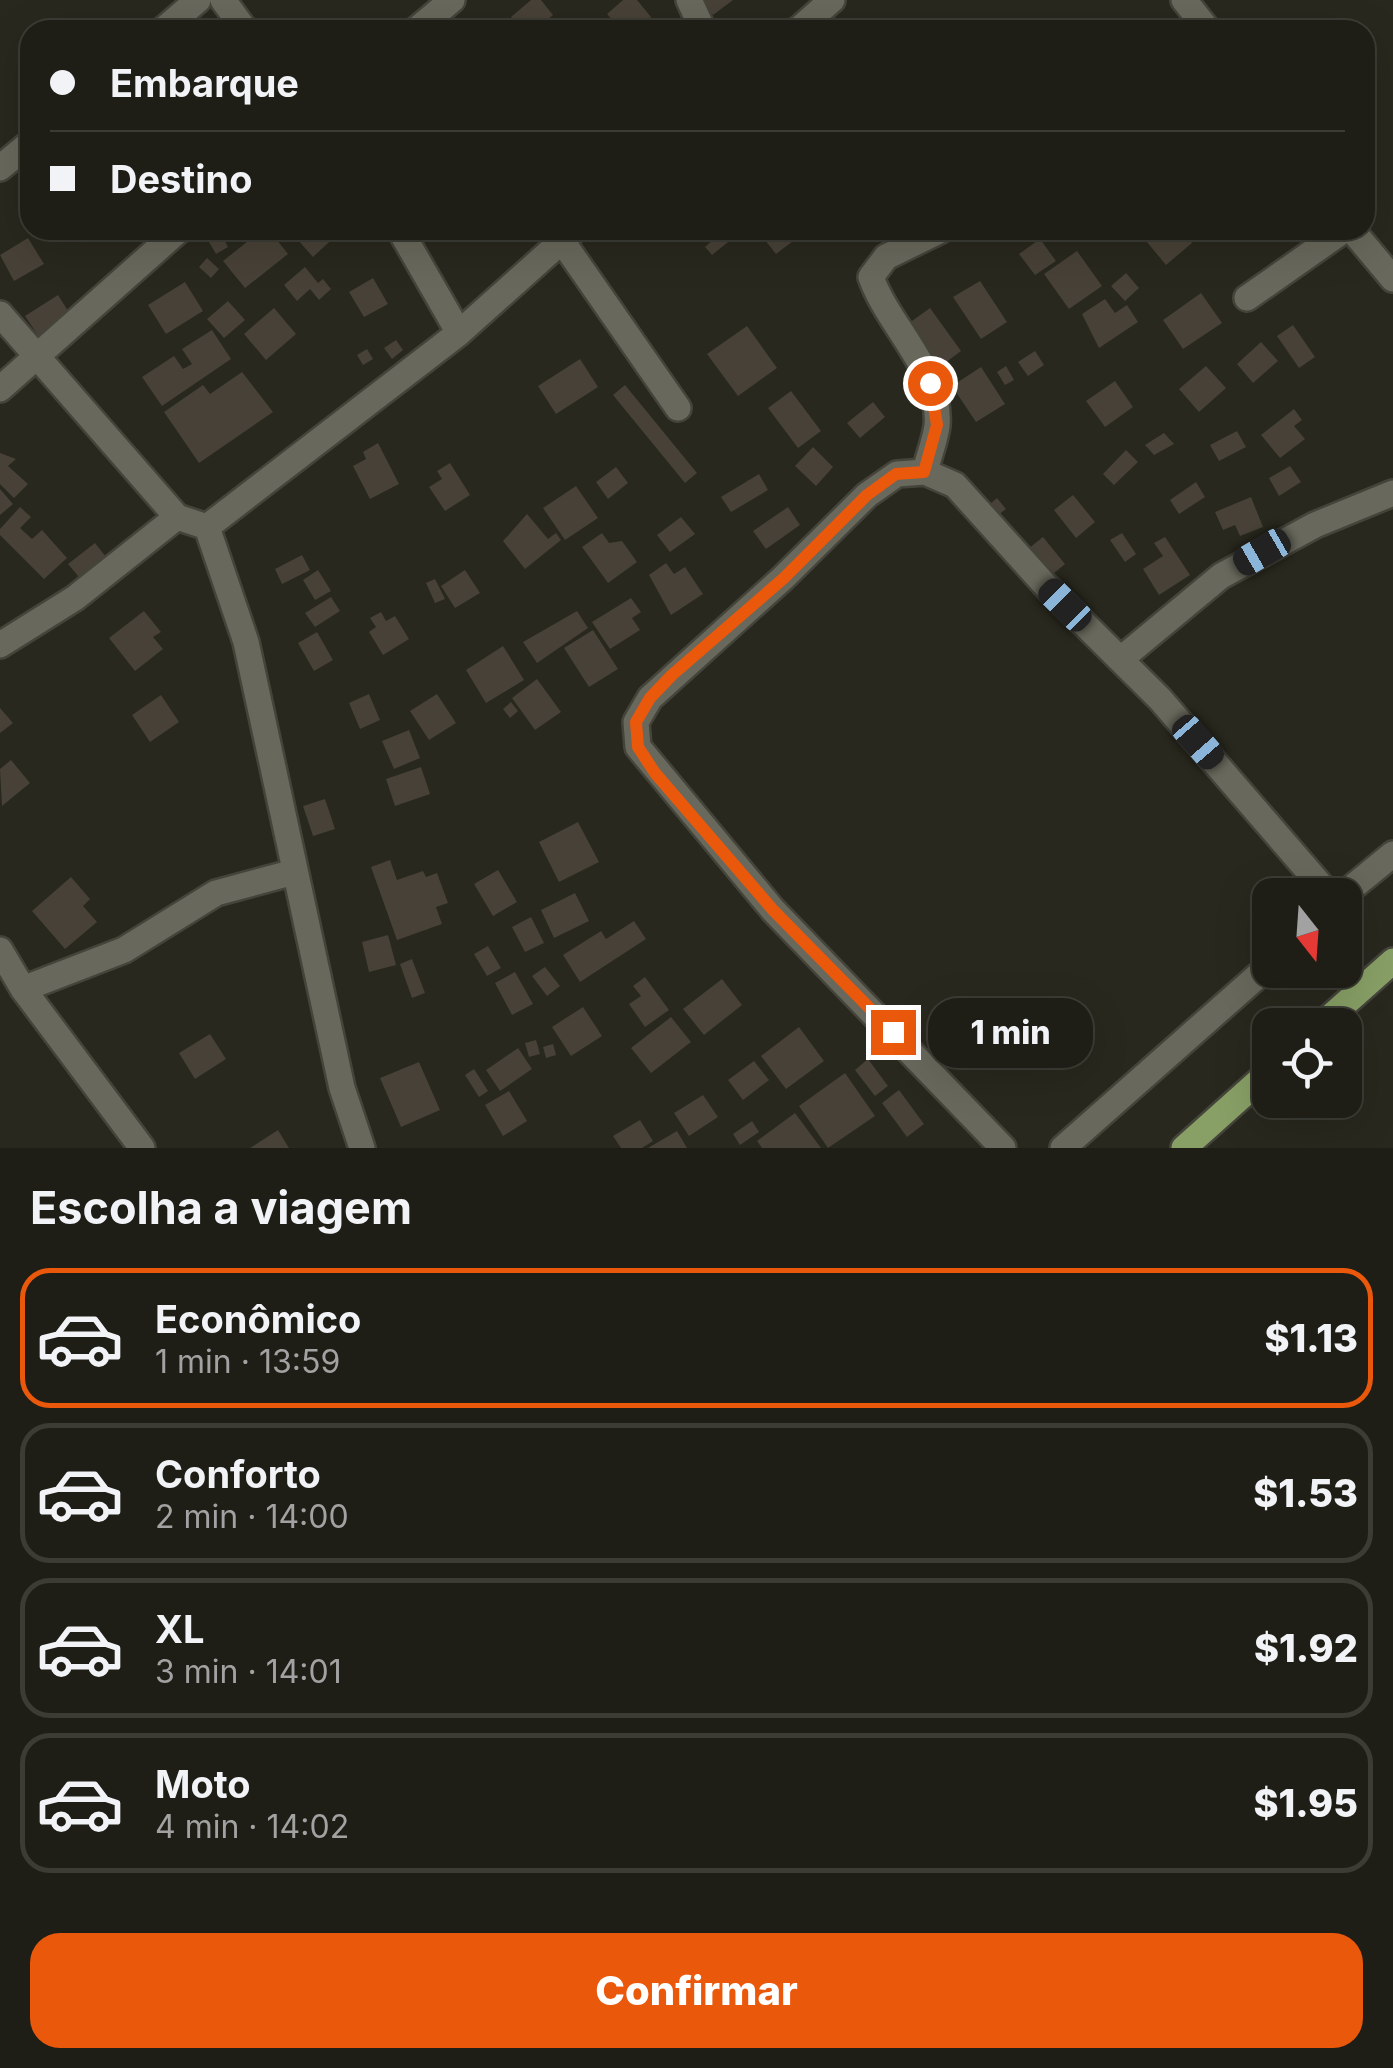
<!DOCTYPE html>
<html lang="pt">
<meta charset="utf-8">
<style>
:root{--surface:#1e1e16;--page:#26271f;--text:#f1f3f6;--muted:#a1a2a1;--line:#3c3c35;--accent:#ea580c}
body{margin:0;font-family:Inter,sans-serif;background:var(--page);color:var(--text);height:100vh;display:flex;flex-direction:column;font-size:38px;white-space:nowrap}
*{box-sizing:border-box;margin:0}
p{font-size:32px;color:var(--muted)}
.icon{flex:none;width:55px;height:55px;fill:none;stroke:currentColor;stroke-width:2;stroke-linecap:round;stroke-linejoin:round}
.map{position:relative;height:1148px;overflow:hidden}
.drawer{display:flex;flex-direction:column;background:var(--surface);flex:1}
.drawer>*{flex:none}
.top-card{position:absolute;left:20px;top:20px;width:1355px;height:220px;border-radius:30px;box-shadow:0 10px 40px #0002,0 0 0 2px var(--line);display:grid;align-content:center;height:220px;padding:0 30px;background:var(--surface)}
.needle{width:65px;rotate:163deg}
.controls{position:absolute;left:1252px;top:878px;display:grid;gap:20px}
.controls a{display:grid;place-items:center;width:110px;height:110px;border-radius:20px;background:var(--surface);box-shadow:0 10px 40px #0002,0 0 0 2px var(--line);font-size:50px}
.end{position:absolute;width:45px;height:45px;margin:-22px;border:12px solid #ea580c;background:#fff;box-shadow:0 0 0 5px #fff}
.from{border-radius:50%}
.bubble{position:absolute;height:70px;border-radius:30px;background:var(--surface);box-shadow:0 10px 40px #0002,0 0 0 2px var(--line);font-size:32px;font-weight:800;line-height:70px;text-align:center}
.car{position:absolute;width:30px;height:60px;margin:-30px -15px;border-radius:12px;box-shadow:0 0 8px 2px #0007;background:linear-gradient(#222 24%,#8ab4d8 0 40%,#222 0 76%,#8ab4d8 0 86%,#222 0)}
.top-card b{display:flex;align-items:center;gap:35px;height:95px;font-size:38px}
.top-card b+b{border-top:2px solid var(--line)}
.top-card i{width:25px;height:25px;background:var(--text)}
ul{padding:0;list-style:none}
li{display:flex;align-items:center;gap:30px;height:140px;margin:0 20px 15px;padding:0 10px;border:5px solid var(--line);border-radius:30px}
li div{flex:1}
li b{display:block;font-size:38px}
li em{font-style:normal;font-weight:800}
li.active{border-color:var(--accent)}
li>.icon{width:90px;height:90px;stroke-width:1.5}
h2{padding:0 30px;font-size:45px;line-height:120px}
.button{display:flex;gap:20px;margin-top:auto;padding:20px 30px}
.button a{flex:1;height:115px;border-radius:30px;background:var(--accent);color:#fff;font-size:40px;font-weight:800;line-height:115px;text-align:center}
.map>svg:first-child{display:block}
</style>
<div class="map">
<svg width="1393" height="1148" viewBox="0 0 1393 1148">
<rect width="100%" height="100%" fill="#28281e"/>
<path fill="#474137" d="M 531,0 L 541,0 L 553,15 L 535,30 L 522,30 L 511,17 Z
M 623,0 L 637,0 L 651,17 L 645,22 L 652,30 L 621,30 L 607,14 Z
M 701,0 L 733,0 L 713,15 Z
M 202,230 L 219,230 L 228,247 L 216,254 Z
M 262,230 L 269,230 L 288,254 L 245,288 L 223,261 Z
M 289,230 L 336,230 L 339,233 L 313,257 Z
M 724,230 L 733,238 L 712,255 L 705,247 Z
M 757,230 L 803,230 L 805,232 L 776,254 Z
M 1149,230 L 1181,230 L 1192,243 L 1166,265 L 1142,236 Z
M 28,238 L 44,264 L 14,281 L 0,255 Z
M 1040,239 L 1056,261 L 1035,275 L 1019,254 Z
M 1077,251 L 1102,286 L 1069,309 L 1044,274 Z
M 207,258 L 219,269 L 211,278 L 199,267 Z
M 305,267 L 318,283 L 323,279 L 331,289 L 319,300 L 310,289 L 297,301 L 284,285 Z
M 1126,273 L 1139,288 L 1125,301 L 1111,286 Z
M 373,278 L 388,304 L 364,317 L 349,292 Z
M 980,281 L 1007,322 L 981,339 L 953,297 Z
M 185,282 L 203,311 L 166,334 L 148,305 Z
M 1201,293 L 1222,323 L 1183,349 L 1163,320 Z
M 58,295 L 73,319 L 41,340 L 25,316 Z
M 1105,299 L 1115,313 L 1127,305 L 1138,322 L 1099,348 L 1082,314 Z
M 228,301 L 245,320 L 224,338 L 207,319 Z
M 274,308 L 296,334 L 266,360 L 244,334 Z
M 930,308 L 961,351 L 937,369 L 905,326 Z
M 1293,325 L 1315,357 L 1299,368 L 1277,336 Z
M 747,326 L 777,368 L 738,396 L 707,354 Z
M 212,330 L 231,359 L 162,406 L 142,377 L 174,356 L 183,369 L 192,364 L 182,349 Z
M 396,340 L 403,350 L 392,359 L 384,348 Z
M 1261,342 L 1278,361 L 1253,383 L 1237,364 Z
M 367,349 L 373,359 L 363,365 L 357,355 Z
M 1035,351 L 1044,365 L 1028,376 L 1018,362 Z
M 580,359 L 598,387 L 556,414 L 538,386 Z
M 1006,366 L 1014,380 L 1005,385 L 997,372 Z
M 1206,366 L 1226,388 L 1199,412 L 1179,389 Z
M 981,367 L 1005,404 L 976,422 L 952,386 Z
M 242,372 L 273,412 L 199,463 L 164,412 L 203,385 L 210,394 Z
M 1115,381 L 1133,407 L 1105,427 L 1086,401 Z
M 625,385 L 697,473 L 685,483 L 613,395 Z
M 791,391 L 821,431 L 798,448 L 768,408 Z
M 873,402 L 885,417 L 860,438 L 847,423 Z
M 1294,409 L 1302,420 L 1294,426 L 1305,439 L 1280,458 L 1261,435 Z
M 1237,431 L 1246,447 L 1219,461 L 1210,445 Z
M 1164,433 L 1174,444 L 1154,455 L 1145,445 Z
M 378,443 L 399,484 L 370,499 L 353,466 L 366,459 L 363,452 Z
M 813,447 L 833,467 L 816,486 L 795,466 Z
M 1126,450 L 1138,462 L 1114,485 L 1103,474 Z
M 0,453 L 16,459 L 8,466 L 28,484 L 14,498 L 0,484 Z
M 450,463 L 470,495 L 445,511 L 429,487 L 442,479 L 437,471 Z
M 1290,466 L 1301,482 L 1279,496 L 1269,478 Z
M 616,467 L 628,483 L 608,499 L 596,482 Z
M 759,474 L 768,490 L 731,512 L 721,497 Z
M 1196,482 L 1205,497 L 1179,514 L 1170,500 Z
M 576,486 L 598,518 L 565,540 L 543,508 Z
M 0,489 L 13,504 L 0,515 Z
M 1073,495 L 1095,522 L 1076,538 L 1054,510 Z
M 1251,497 L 1263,527 L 1240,536 L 1235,525 L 1223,530 L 1215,512 Z
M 997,498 L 1006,509 L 993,519 L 984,509 Z
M 20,507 L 31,517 L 20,528 L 32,539 L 42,530 L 67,558 L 44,579 L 0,535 L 0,529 Z
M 788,507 L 800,525 L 766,549 L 753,531 Z
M 527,514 L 548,539 L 556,533 L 561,540 L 525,569 L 503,541 Z
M 681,517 L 695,534 L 670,552 L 657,535 Z
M 602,533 L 609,543 L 622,541 L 637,562 L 608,583 L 582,547 Z
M 1122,533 L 1136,554 L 1125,562 L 1110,540 Z
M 1043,537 L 1065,564 L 1047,579 L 1024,552 Z
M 1165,537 L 1190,575 L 1159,595 L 1143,569 L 1163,556 L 1154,543 Z
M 95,543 L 110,562 L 84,583 L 68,564 Z
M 302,555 L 310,570 L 282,584 L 275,569 Z
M 666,563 L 674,574 L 685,567 L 703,594 L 671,615 L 649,575 Z
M 318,570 L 331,591 L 315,600 L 303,580 Z
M 465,570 L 480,593 L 455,608 L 441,586 Z
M 435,579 L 445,599 L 435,603 L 426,583 Z
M 331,597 L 340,611 L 315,627 L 305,613 Z
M 631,598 L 641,612 L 632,618 L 640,630 L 610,649 L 592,622 Z
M 144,611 L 161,632 L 153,637 L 163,649 L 135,671 L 109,638 Z
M 577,611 L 588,628 L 537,663 L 523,642 Z
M 381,612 L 386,621 L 395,616 L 409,639 L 383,655 L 369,632 L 376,627 L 370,618 Z
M 593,630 L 618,669 L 589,687 L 564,648 Z
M 317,632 L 333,660 L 314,671 L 298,643 Z
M 503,646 L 524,680 L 486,703 L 466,670 Z
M 537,679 L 561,712 L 535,730 L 512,698 Z
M 369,694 L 380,720 L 360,729 L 349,703 Z
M 437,694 L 456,723 L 429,740 L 410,711 Z
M 161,695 L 179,722 L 150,742 L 132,715 Z
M 511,702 L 518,711 L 510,718 L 503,709 Z
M 0,708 L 13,723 L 0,733 Z
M 409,730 L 420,758 L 394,769 L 382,741 Z
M 11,760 L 30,783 L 2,806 L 0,769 Z
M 421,767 L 430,794 L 395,806 L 386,779 Z
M 325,799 L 335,829 L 313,836 L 303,806 Z
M 578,822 L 599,862 L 559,882 L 539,842 Z
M 390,860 L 397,880 L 423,871 L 426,877 L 437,873 L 448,903 L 436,907 L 442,924 L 397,940 L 371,867 Z
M 498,870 L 517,902 L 493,916 L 474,884 Z
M 71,877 L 90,899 L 83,906 L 97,922 L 65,949 L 32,911 Z
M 575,893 L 589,921 L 554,938 L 541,910 Z
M 531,917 L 544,943 L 525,952 L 512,927 Z
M 634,921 L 646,939 L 580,982 L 563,955 L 601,931 L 606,939 Z
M 388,935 L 396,965 L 369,972 L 362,942 Z
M 488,946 L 501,968 L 487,976 L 474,954 Z
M 412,959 L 425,993 L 412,998 L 400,964 Z
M 545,967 L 560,986 L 547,996 L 532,976 Z
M 515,972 L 533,1004 L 512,1015 L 495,983 Z
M 645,977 L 669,1010 L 645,1027 L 629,1004 L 641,996 L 633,986 Z
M 722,979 L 742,1005 L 704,1035 L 683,1009 Z
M 583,1007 L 602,1036 L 571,1056 L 552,1027 Z
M 671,1017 L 691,1042 L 651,1073 L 631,1048 Z
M 799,1027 L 824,1061 L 786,1089 L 761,1056 Z
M 210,1034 L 226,1059 L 195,1079 L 179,1053 Z
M 536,1040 L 540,1054 L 529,1057 L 525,1043 Z
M 553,1044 L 556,1055 L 546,1058 L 543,1047 Z
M 518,1048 L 532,1069 L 500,1091 L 486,1070 Z
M 868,1059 L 888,1086 L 875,1096 L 855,1070 Z
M 754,1061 L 769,1080 L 743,1100 L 728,1080 Z
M 419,1062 L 440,1110 L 401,1127 L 380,1078 Z
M 474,1069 L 488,1091 L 479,1097 L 465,1075 Z
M 845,1073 L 875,1116 L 828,1148 L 799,1106 Z
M 899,1090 L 924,1124 L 907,1137 L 882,1103 Z
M 509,1091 L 527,1121 L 503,1136 L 485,1105 Z
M 703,1095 L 718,1117 L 689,1136 L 674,1113 Z
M 795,1113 L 821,1148 L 762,1148 L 757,1141 Z
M 640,1120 L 653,1141 L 642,1148 L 621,1148 L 613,1136 Z
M 752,1121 L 759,1132 L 740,1145 L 733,1134 Z
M 278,1130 L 289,1148 L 250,1148 Z
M 677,1131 L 687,1148 L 648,1148 Z"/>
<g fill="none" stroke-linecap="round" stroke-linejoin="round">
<g stroke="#44443b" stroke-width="30">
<path id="street" d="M 223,0 L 245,30
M 689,0 L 703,30
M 1184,0 L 1208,30
M 163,30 L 198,0
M 416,30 L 452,0
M 798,30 L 832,0
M 0,168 L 30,143
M 400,230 L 459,333
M 1352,230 L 1393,279
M 562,241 L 678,408
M 1247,298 L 1344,230
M 0,314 L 177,517 L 207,527
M 0,389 L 179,230
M 925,472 C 928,458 935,441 937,426 C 942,371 888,326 871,277 L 886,257 L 941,230
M 0,645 L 75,598 L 177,517
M 1121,659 L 1221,576 L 1315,525 L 1393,493
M 1343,895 L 1393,854
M 0,950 L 23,989 L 142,1148
M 23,989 L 124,950 L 216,893 L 294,872
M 362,1148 L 342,1088 L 246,642 L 207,527 L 459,333 L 574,230
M 1003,1148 L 773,910 L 638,747 L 636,722 L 650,698 L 783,578 L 867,495 L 897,474 L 925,472 L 955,485 L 1046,586 L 1160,699 L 1329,895
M 1063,1148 L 1270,965"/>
</g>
<g stroke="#44443b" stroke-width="30">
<path id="primary" d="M 1321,1025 L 1393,961
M 1184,1148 L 1270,1071"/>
</g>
<use href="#street" stroke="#68685c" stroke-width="25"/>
<use href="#primary" stroke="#88a066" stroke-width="25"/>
</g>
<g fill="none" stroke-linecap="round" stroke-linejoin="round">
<path stroke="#ea580c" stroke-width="12" d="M 893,1032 L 773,910 L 655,773 L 638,747 L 636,722 L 650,698 L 672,675 L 784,578 L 867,495 L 896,474 L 924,472 L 937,425 L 930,383"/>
</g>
</svg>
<div class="controls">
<a><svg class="needle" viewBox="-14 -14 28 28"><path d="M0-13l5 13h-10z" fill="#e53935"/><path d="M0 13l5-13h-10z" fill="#a1a2a1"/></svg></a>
<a><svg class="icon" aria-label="locate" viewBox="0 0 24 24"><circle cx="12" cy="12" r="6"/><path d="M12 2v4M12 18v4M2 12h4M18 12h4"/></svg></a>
</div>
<i class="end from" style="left:930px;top:383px"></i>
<i class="end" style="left:893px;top:1032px"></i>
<div class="bubble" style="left:928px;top:998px;width:165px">1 min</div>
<i class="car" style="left:1262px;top:552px;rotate:240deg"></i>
<i class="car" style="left:1065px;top:605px;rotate:315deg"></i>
<i class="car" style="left:1198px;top:742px;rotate:139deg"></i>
<div class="top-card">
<b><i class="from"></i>Embarque</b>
<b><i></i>Destino</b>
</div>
</div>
<section class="drawer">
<h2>Escolha a viagem</h2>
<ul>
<li class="active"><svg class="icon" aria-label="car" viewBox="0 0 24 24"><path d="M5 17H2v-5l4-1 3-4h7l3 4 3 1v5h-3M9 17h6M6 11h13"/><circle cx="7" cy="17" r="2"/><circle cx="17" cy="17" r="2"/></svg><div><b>Econômico</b><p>1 min · 13:59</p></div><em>$1.13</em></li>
<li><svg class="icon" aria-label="car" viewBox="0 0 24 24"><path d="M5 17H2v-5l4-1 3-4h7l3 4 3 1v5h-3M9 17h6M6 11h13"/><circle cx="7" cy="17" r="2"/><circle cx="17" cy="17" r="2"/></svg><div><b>Conforto</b><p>2 min · 14:00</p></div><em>$1.53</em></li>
<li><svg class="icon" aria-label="car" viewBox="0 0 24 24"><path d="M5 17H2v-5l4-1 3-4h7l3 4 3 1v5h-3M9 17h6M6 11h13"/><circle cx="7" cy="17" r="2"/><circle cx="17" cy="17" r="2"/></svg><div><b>XL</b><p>3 min · 14:01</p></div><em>$1.92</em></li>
<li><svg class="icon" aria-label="car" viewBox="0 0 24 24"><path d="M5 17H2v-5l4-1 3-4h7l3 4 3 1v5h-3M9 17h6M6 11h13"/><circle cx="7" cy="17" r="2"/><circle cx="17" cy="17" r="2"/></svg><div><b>Moto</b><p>4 min · 14:02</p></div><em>$1.95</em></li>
</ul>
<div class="button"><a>Confirmar</a></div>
</section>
